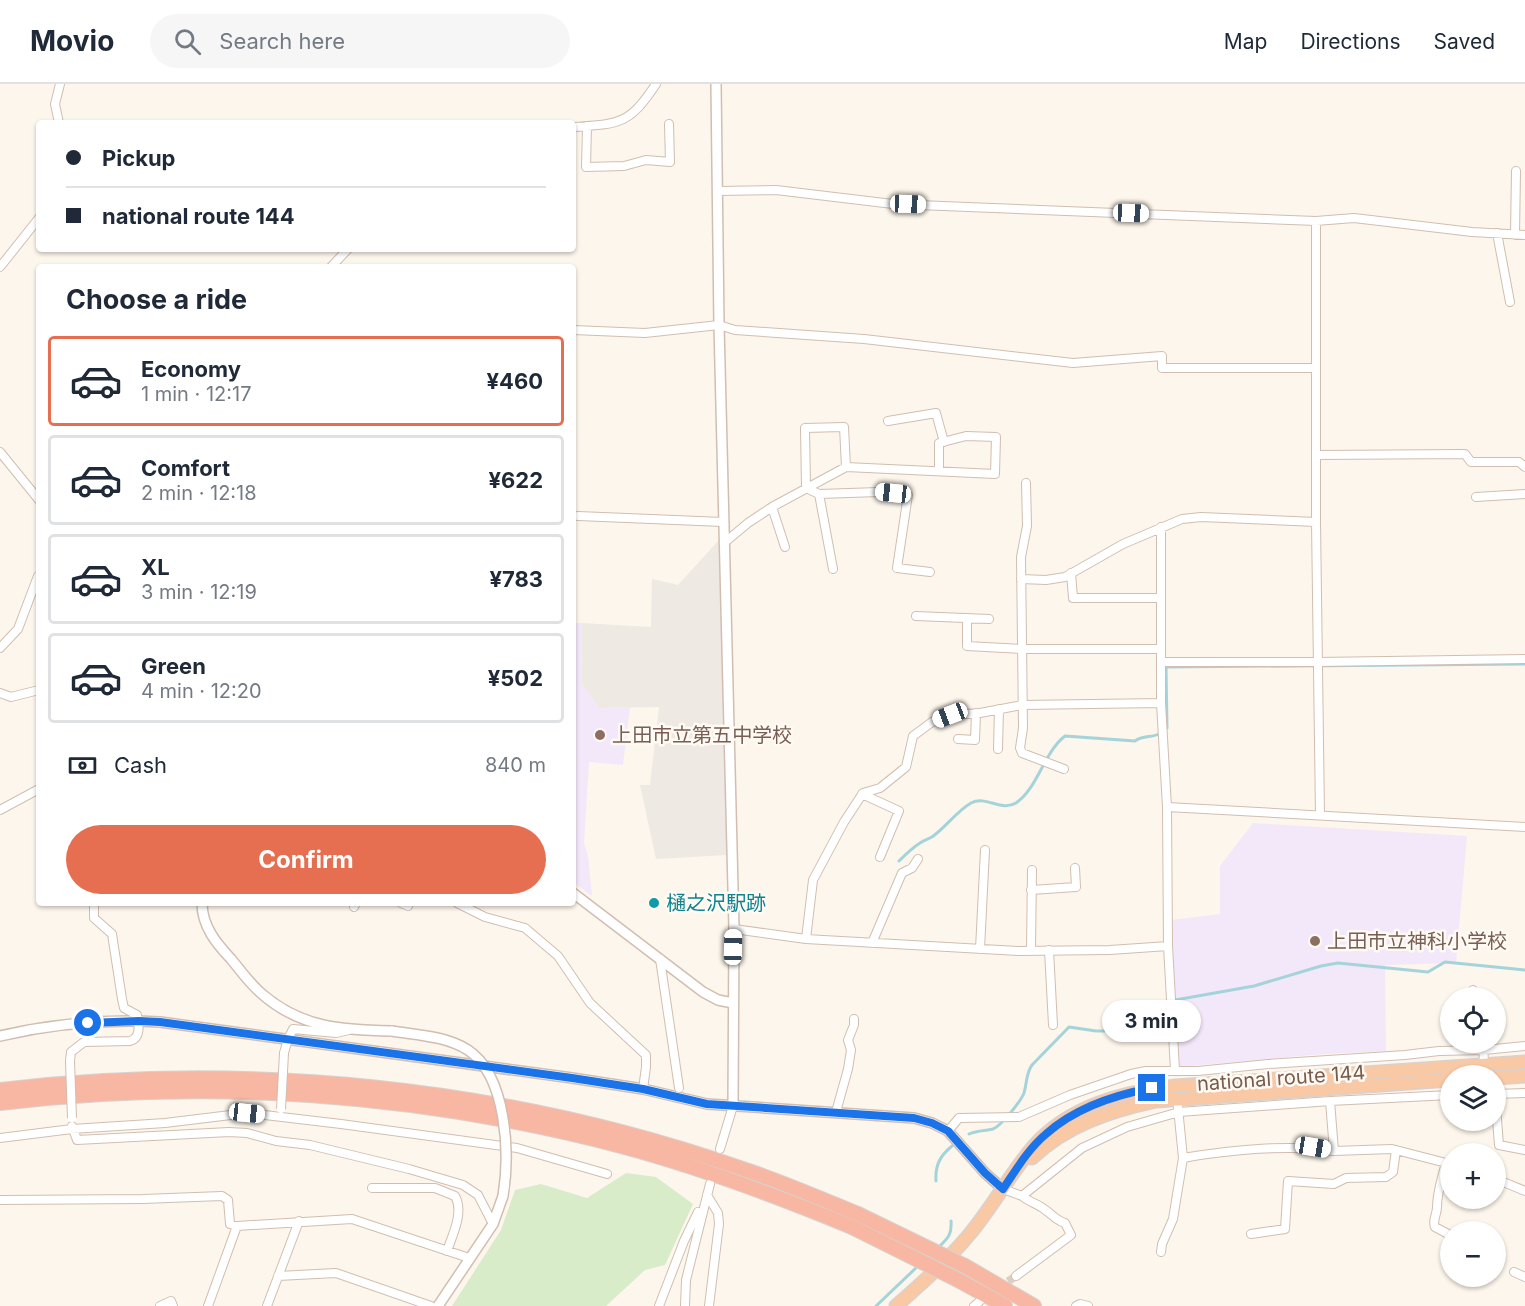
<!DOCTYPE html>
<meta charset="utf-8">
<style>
:root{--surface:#fff;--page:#f6f6f7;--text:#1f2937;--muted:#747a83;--line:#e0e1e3;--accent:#e76f51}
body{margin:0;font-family:Inter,"Noto Sans JP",sans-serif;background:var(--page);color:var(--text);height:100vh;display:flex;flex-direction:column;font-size:22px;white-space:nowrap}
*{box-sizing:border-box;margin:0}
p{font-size:20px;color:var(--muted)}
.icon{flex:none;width:33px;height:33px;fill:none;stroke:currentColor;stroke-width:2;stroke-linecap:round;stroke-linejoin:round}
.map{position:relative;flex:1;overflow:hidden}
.side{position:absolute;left:36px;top:180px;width:540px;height:642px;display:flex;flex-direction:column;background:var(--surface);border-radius:6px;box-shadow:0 2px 4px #0004}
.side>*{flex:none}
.banner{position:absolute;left:36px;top:36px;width:540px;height:132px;border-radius:6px;box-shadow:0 2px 4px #0004;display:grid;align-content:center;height:132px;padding:0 30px;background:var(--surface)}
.fabs{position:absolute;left:1440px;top:903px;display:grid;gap:12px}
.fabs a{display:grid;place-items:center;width:66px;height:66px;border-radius:50%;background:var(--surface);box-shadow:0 2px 4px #0004;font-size:30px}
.end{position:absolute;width:27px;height:27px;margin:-14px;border:8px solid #1a73e8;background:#fff;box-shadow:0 0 0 3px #fff}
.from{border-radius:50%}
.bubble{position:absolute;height:42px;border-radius:21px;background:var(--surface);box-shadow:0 2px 4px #0004;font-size:20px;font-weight:700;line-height:42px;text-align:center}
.car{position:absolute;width:18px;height:36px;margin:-18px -9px;border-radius:8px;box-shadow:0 0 4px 2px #0007;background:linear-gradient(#fff 24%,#345 0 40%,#fff 0 76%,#345 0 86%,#fff 0)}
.banner b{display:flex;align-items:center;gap:21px;height:57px;font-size:22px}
.banner b+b{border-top:2px solid var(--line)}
.banner i{width:15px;height:15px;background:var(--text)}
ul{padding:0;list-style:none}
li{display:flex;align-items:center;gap:18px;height:90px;margin:0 12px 9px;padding:0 18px;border:3px solid var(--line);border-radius:6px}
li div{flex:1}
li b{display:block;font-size:22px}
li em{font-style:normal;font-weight:700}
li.active{border-color:var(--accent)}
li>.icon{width:54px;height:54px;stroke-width:1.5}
h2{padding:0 30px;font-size:27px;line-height:72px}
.pay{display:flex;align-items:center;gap:15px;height:66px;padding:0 30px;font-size:22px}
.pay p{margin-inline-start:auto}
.primary-button{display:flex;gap:12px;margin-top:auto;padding:12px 30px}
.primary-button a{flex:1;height:69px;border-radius:36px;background:var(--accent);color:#fff;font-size:24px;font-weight:700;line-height:69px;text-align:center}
header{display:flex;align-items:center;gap:36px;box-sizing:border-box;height:84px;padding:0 30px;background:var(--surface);border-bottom:2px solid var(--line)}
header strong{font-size:28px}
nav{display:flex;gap:33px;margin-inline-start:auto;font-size:21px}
.search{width:420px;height:54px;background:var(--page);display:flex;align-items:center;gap:15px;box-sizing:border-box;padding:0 21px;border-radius:33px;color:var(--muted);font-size:22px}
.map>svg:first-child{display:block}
</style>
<header>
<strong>Movio</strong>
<div class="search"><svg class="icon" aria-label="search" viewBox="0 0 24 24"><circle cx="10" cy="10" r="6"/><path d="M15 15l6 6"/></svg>Search here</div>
<nav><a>Map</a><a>Directions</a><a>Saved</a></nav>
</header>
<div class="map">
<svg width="1525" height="1222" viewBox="0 0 1525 1222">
<rect width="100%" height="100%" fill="#fdf6ec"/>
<path fill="#efe9e4" d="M 719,456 L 727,771 L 656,775 L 640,701 L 650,701 L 659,623 L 599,624 L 582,600 L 581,539 L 651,543 L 652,495 L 678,501 Z"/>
<path fill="#f3e8fa" d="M 573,539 L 581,539 L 582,600 L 599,624 L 630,623 L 623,681 L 589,678 L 584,759 L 588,772 L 592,812 L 573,798 Z
M 1253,739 L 1467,752 L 1456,879 L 1385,881 L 1386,967 L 1311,971 L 1178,983 L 1171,836 L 1220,830 L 1220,782 Z"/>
<path fill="#d8ecc9" d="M 626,1089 L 656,1093 L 693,1120 L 665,1181 L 645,1186 L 606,1222 L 452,1222 L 501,1146 L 515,1106 L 541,1100 L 587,1114 Z"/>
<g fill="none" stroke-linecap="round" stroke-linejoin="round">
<path stroke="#a5d3da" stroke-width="3" d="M 1167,644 L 1166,583 L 1525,580
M 899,777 C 905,771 912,764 920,759 C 924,756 928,755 932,753 C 946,743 957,727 971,719 C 986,711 1001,728 1016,719 C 1038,704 1044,668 1065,652 L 1135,657 C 1143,651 1151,654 1159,650
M 969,1050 C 978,1046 985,1047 993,1045 C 1001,1042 1021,1017 1024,1009 C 1027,999 1026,989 1032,981 L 1069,943 L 1096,947 L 1112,947 L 1121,944 L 1164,918 L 1254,902 L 1321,882 L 1338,879 L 1428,888 L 1445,878 L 1525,886
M 936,1097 C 935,1081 940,1072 952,1062
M 939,1163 C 948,1154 952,1151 951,1137
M 876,1222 L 918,1182"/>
<path stroke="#dcd0c4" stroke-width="8" stroke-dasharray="8 4" stroke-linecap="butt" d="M 998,1204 L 1016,1192"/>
<g stroke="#d1beb0" stroke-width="10">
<path id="minor" d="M 59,39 L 55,20 L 60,0
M 587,42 L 586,83 L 624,82 L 646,76 L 670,78 L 669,40
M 573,43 C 619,40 629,41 656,0
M 718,107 L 776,106 L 893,120 L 1316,137 L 1354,134 L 1472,148 L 1525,151
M 1316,137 L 1316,438 L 1320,731
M 1497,149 L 1510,218
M 1515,151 L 1516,87
M 0,183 L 39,134
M 331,183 L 348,165
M 573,246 L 645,249 L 719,241 L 735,246 L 864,255 L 1073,279 L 1162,272 L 1162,284 L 1316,284
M 888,337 L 936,329 L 944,358
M 0,368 L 39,416
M 1316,371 L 1465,370 L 1471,378 L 1519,378 L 1525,383
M 846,383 L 844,343 L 805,344 L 806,404 L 819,410 L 879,408 L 908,411 L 897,484 L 930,488
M 1026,399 L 1027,442 L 1021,473 L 1023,644 L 1020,664 L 1022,669 L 1064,685
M 819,410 L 833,485
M 1476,413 L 1525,410
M 772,423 L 785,463
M 578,432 L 723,438
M 1161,443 L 1161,619 L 1167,723 L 1168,862 L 1175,986
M 724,459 L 748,439 L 772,423 L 846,383 L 995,390 L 996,353 L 966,352 L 939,359 L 939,387
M 1071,489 L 1073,514 L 1161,514
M 1021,495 L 1046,496 L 1065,493 L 1123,460 L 1182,435 L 1201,433 L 1316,438
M 916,532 L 989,535
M 967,534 L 967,562 L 1021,565 L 1161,565
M 0,564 L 18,545 L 38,492
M 1161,578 L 1317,578 L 1525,575
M 0,609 L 11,613 L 39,606
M 958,655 L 975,656 L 976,629
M 998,665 L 999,625
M 862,710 L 899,727 L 880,773
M 1167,723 L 1525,743
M 0,726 L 39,705
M 1031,806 L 1076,803 L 1075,784
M 401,819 L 408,822 L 409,819
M 457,819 L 485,833 L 525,844 L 558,872 L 590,919 L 646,971 L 646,983 L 643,1005
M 354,823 L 356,819
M 734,845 L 806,855 L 1019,867 L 1110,866 L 1168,862
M 806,855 L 813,796 L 844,738 L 863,709 L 880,704 L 906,683 L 913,652 L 932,638 L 950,631 L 980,629 L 1022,621 L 1161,619
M 872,859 L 902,789 L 912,784 L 918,775
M 980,865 L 985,766
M 1031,866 L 1032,786
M 1049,866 L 1053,941
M 660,875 L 679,1004
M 1473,906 L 1475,914
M 1483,958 L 1484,981
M 284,969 L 288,955 L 293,945 L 336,949 L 349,946
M 70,977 L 71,968 L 84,958 L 130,957 C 141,954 139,941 137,931 L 124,924 L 122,915 L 112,850 L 94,834 L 94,819
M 1496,1010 L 1525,1009
M 1330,1017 L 1334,1067 L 1392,1065 L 1450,1080
M 1496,1023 L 1499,1061 L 1525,1066
M 836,1028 L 848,985 L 851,966 L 848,956 L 854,941 L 854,935
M 72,1042 L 77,1056 L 229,1048 L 247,1049 L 276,1057 L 310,1061 L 409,1085 L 463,1101 L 478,1111 L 493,1140
M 948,1047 L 959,1034 L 1019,1033 L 1070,1011 L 1131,990 L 1146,987 L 1198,987 L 1268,980 L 1405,971 L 1439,967 L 1484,966 L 1525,962
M 0,1054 L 72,1045 L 165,1039 L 247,1029 L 341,1040 L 517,1064 L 607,1090
M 720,1065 L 733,1022
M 1183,1074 C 1228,1066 1289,1060 1334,1067
M 1446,1079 C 1442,1094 1437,1108 1437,1123 C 1437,1131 1432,1136 1435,1143 L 1450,1151
M 1496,1095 L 1525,1107
M 372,1104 L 435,1104 L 455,1112 C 464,1128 453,1150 447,1167
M 1003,1105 L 1022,1112 L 1082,1064 L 1127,1043 L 1179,1028 L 1330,1017 L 1450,1011
M 707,1111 L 718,1129 L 719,1140 L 709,1222
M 0,1116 L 143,1115 L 222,1112 L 228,1116 L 230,1140 L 237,1142
M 1251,1150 L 1285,1145 L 1288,1097 L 1334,1100 L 1346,1094 L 1386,1093 L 1393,1088 L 1396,1066
M 1161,1168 L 1162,1160 L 1173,1135 L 1183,1074 L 1177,1014
M 1514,1188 L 1525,1193
M 278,1192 L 336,1189 L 431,1222
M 1016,1192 L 1071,1151 L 1065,1139 C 1055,1136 1052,1130 1044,1125 C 1038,1120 1029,1118 1022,1112
M 160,1222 L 171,1217 L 173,1222
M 208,1222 L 237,1142 L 352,1135 L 469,1174
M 267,1222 L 299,1137
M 659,1222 L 684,1157 L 698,1128
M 685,1222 L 686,1196 L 710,1100
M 974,1222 L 980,1217
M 1076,1222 L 1080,1220 L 1088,1222"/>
</g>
<g stroke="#d1beb0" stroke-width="12">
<path id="tertiary" d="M 716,0 L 719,241 L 734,845 L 733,1022
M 573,809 L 703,908 L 718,916 L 733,919
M 202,819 C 202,842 216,859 231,875 C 241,887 250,900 262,910 C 301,944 342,946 392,947
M 0,952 C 52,940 107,935 160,938 L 572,994 L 643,1005 L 707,1020 L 914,1034 L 932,1039 L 948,1047 L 985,1089 L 1003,1105
M 438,1222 L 493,1140 L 503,1112"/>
</g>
<g stroke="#dad1cd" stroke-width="15">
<path id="trunk" d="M 1496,994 L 1525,992
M 1032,1074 C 1067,1041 1110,1027 1156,1017 L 1450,996
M 896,1222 C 921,1200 947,1177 968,1152 C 992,1124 1009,1091 1033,1063 C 1069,1022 1123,1008 1176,1002 L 1525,978"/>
</g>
<g stroke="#dad1cd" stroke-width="16">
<path id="motorway" d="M 0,1006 C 249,977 503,1002 740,1084 C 780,1097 819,1114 858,1130
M 0,1019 C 208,994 419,1009 621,1062 C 700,1083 777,1112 852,1143
M 965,1182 L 1034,1222
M 958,1196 L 1005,1222"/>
</g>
<use href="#minor" stroke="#fff" stroke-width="8"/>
<use href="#tertiary" stroke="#fff" stroke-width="9"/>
<use href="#trunk" stroke="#f9c8a4" stroke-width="12"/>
<use href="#motorway" stroke="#f7b7a3" stroke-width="14"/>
<g stroke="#d1beb0" stroke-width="10" stroke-linecap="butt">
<path id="minor-bridge" d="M 70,977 L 72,1034
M 281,1025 L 284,969"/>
</g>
<g stroke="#d1beb0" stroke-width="12" stroke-linecap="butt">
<path id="tertiary-bridge" d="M 392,947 C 417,951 446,952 468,966 C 507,992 510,1070 503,1112"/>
</g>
<g stroke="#dad1cd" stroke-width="16" stroke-linecap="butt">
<path id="motorway-bridge" d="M 858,1130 L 965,1182
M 852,1143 L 958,1196"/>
</g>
<use href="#minor-bridge" stroke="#fff" stroke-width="8"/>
<use href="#tertiary-bridge" stroke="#fff" stroke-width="9"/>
<use href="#motorway-bridge" stroke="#f7b7a3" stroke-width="14"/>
</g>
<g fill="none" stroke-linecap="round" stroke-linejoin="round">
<path stroke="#1a73e8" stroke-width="8" d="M 88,939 L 139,937 L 160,938 L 572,994 L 643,1005 L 707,1020 L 914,1034 L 932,1039 L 948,1047 L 985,1089 L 1003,1105 C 1016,1086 1028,1065 1046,1050 C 1075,1024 1114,1011 1152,1004"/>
</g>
<g fill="#8d6e63" stroke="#fffaf3" stroke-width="2">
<circle cx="600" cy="651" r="6"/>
<circle cx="1315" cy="857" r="6"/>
</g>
<circle fill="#0f9aa8" stroke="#fffaf3" stroke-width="2" cx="654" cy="819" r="6"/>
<g text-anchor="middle" stroke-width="5" stroke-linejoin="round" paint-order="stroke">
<g font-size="20" fill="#785e54" stroke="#fffaf3" text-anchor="start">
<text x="612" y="658">上田市立第五中学校</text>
<text x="1327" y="864">上田市立神科小学校</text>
</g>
<g font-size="20" fill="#0d838f" stroke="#fffaf3" text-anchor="start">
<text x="666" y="826">樋之沢駅跡</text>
</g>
<g font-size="20" fill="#7a5c4d" stroke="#fffaf3">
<text transform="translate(1281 994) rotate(-4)" y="7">national route 144</text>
</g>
</g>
</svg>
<div class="fabs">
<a><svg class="icon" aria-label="locate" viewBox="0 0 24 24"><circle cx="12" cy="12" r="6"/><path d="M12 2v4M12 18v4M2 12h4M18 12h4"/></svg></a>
<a><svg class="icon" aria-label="layers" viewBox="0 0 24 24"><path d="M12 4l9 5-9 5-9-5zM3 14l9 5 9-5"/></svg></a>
<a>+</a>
<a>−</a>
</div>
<i class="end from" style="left:88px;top:939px"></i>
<i class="end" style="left:1152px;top:1004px"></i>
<div class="bubble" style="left:1102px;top:916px;width:99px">3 min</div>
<i class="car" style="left:908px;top:120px;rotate:92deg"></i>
<i class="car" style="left:1131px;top:129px;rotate:92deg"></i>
<i class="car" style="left:893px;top:409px;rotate:276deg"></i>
<i class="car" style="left:950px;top:631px;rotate:249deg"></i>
<i class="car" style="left:733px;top:863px;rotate:1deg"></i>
<i class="car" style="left:247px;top:1029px;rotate:96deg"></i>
<i class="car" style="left:1313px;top:1063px;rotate:99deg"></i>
<div class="banner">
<b><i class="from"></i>Pickup</b>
<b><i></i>national route 144</b>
</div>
<section class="side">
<h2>Choose a ride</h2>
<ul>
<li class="active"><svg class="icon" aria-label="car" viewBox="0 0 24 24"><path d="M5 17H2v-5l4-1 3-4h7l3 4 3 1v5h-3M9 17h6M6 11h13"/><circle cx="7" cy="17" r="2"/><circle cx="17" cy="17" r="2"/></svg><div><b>Economy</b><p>1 min · 12:17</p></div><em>¥460</em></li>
<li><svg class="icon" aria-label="car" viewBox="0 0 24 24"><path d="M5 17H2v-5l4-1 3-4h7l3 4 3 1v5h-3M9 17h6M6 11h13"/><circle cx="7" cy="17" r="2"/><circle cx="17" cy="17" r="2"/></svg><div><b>Comfort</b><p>2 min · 12:18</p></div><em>¥622</em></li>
<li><svg class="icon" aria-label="car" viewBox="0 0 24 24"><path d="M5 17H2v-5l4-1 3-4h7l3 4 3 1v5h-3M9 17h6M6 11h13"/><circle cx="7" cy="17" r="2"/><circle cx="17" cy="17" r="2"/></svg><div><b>XL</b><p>3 min · 12:19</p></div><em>¥783</em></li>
<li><svg class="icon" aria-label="car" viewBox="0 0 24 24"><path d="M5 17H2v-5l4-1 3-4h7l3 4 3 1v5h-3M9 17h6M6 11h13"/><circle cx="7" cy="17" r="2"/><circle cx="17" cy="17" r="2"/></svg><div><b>Green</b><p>4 min · 12:20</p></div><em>¥502</em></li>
</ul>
<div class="pay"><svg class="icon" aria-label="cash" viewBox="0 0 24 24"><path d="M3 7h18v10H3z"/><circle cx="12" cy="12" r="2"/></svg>Cash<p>840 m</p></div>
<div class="primary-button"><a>Confirm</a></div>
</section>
</div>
